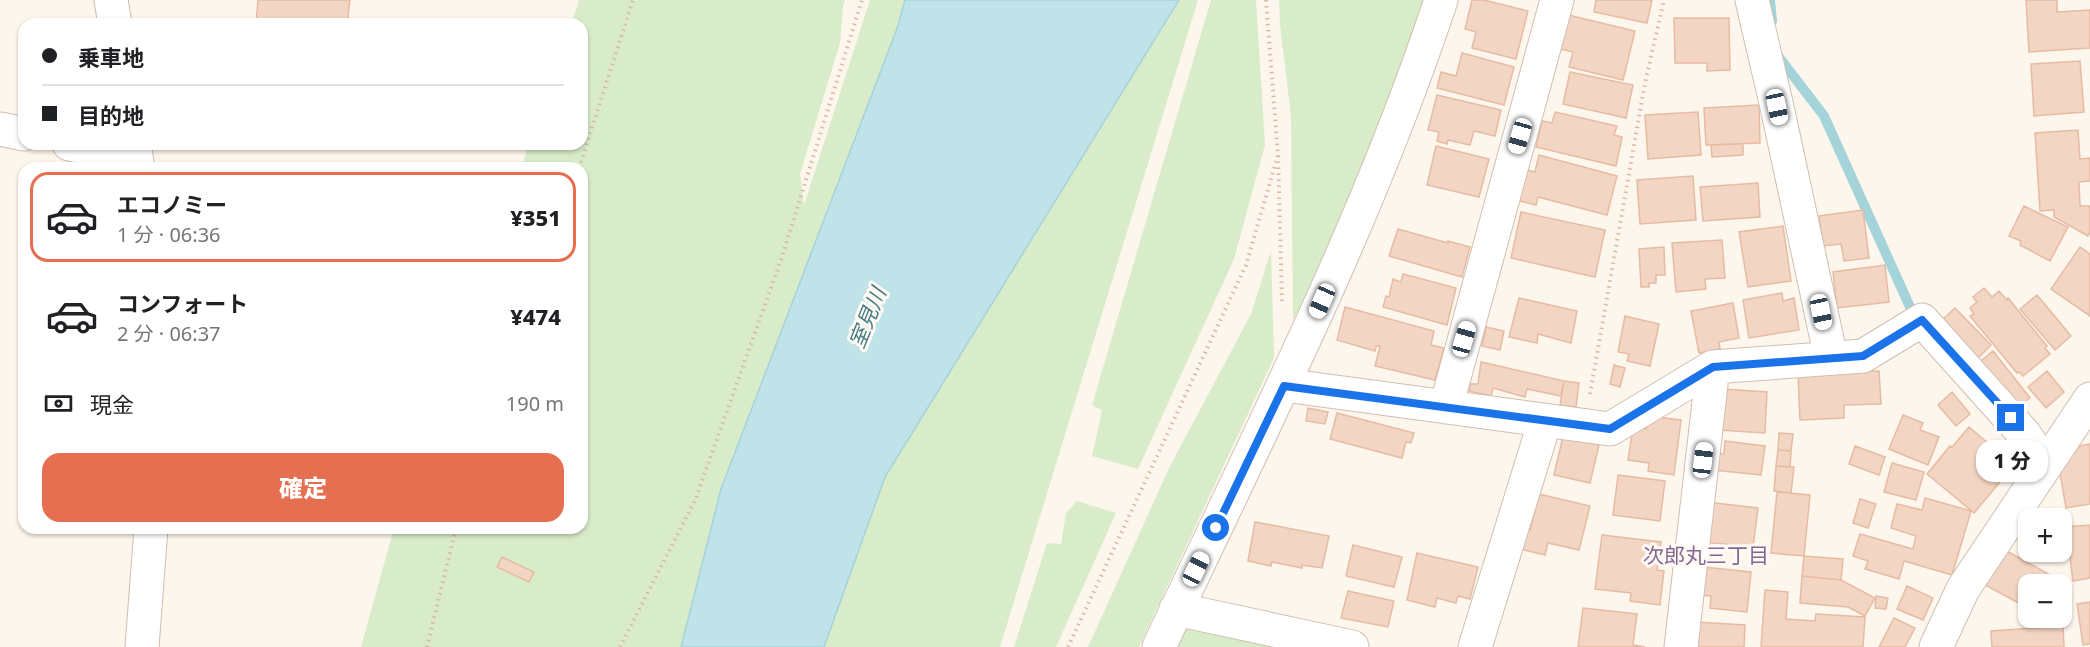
<!DOCTYPE html>
<html lang="ja">
<meta charset="utf-8">
<style>
:root{--surface:#fff;--page:#f2f2f2;--text:#202124;--muted:#757577;--line:#e0e0e0;--accent:#e76f51}
body{margin:0;font-family:"Noto Sans","Noto Sans JP",sans-serif;background:var(--page);color:var(--text);height:100vh;display:flex;flex-direction:column;font-size:22px;white-space:nowrap}
*{box-sizing:border-box;margin:0}
p{font-size:20px;color:var(--muted)}
.icon{flex:none;width:33px;height:33px;fill:none;stroke:currentColor;stroke-width:2;stroke-linecap:round;stroke-linejoin:round}
.map{position:relative;flex:1;overflow:hidden}
.side{position:absolute;left:18px;top:162px;width:570px;height:372px;display:flex;flex-direction:column;background:var(--surface);border-radius:18px;box-shadow:0 2px 4px #0004}
.side>*{flex:none}
.banner{position:absolute;left:18px;top:18px;width:570px;height:132px;border-radius:18px;box-shadow:0 2px 4px #0004;display:grid;align-content:center;height:132px;padding:0 24px;background:var(--surface)}
.controls{position:absolute;left:2018px;top:508px;display:grid;gap:12px}
.controls a{display:grid;place-items:center;width:54px;height:54px;border-radius:12px;background:var(--surface);box-shadow:0 2px 4px #0004;font-size:30px}
.end{position:absolute;width:27px;height:27px;margin:-14px;border:8px solid #1a73e8;background:#fff;box-shadow:0 0 0 3px #fff}
.from{border-radius:50%}
.bubble{position:absolute;height:42px;border-radius:18px;background:var(--surface);box-shadow:0 2px 4px #0004;font-size:20px;font-weight:800;line-height:42px;text-align:center}
.car{position:absolute;width:18px;height:36px;margin:-18px -9px;border-radius:8px;box-shadow:0 0 4px 2px #0007;background:linear-gradient(#fff 24%,#345 0 40%,#fff 0 76%,#345 0 86%,#fff 0)}
.banner b{display:flex;align-items:center;gap:21px;height:57px;font-size:22px}
.banner b+b{border-top:2px solid var(--line)}
.banner i{width:15px;height:15px;background:var(--text)}
ul{padding:10px 0 0;list-style:none}
li{display:flex;align-items:center;gap:18px;height:90px;margin:0 12px 9px;padding:0 12px;border:3px solid transparent;border-radius:18px}
li div{flex:1}
li b{display:block;font-size:22px}
li em{font-style:normal;font-weight:800}
li.active{border-color:var(--accent)}
li>.icon{width:54px;height:54px;stroke-width:1.5}
.pay{display:flex;align-items:center;gap:15px;height:66px;padding:0 24px;font-size:22px}
.pay p{margin-inline-start:auto}
.action{display:flex;gap:12px;margin-top:auto;padding:12px 24px}
.action a{flex:1;height:69px;border-radius:18px;background:var(--accent);color:#fff;font-size:24px;font-weight:800;line-height:69px;text-align:center}
.map>svg:first-child{display:block}
</style>
<div class="map">
<svg width="2090" height="647" viewBox="0 0 2090 647">
<rect width="100%" height="100%" fill="#fdf6ec"/>
<path fill="#d8ecc9" d="M 579,0 L 845,0 L 843,6 L 840,43 L 800,174 L 804,205 L 870,0 L 926,0 L 696,647 L 361,647 L 394,528 L 582,528 L 582,168 L 521,168 L 529,144 L 582,144 L 582,24 L 571,24 Z
M 1172,0 L 1198,0 L 1000,647 L 807,647 L 869,469 Z
M 1211,0 L 1256,0 L 1265,145 L 1234,259 L 1138,469 L 1092,456 L 1102,410 L 1092,405 Z
M 1279,0 L 1431,0 L 1355,205 L 1293,320 L 1291,116 L 1280,25 Z
M 1271,251 L 1274,358 L 1139,647 L 1088,647 L 1170,466 L 1251,314 Z
M 1077,501 L 1116,513 L 1056,647 L 1014,647 L 1047,543 L 1061,544 L 1066,513 Z
M 1187,619 L 1300,647 L 1173,647 Z"/>
<path fill="#bfe3e8" stroke="#a5d3da" stroke-width="1.5" d="M 905,0 L 1179,0 L 885,477 L 824,647 L 681,647 L 721,489 L 898,26 Z"/>
<g fill="none" stroke-linecap="round" stroke-linejoin="round">
<path stroke="#a5d3da" stroke-width="10" d="M 1770,0 L 1772,21
M 1775,52 L 1824,116 L 1910,307"/>
</g>
<path fill="#f3d5c3" stroke="#e6bba3" stroke-width="1.5" d="M 258,0 L 350,0 L 347,24 L 256,24 Z
M 1472,0 L 1484,0 L 1528,11 L 1516,59 L 1472,48 L 1476,32 L 1465,29 Z
M 1596,0 L 1652,0 L 1647,23 L 1594,12 Z
M 2026,0 L 2057,0 L 2057,12 L 2090,10 L 2090,48 L 2029,52 Z
M 1568,15 L 1635,31 L 1623,80 L 1569,67 L 1573,52 L 1560,49 Z
M 1674,18 L 1729,18 L 1730,70 L 1707,71 L 1707,63 L 1675,63 Z
M 1462,53 L 1514,67 L 1504,105 L 1437,88 L 1441,72 L 1456,76 Z
M 2080,61 L 2084,112 L 2034,116 L 2031,64 Z
M 1570,72 L 1633,85 L 1626,118 L 1563,104 Z
M 1437,95 L 1501,110 L 1495,136 L 1474,131 L 1470,145 L 1448,140 L 1447,144 L 1437,141 L 1439,132 L 1428,130 Z
M 1759,105 L 1760,143 L 1706,145 L 1704,108 Z
M 1555,112 L 1617,126 L 1614,135 L 1622,137 L 1616,166 L 1536,147 L 1542,121 L 1552,123 Z
M 1698,112 L 1701,155 L 1648,159 L 1645,115 Z
M 2078,130 L 2080,159 L 2090,158 L 2090,181 L 2079,182 L 2080,206 L 2090,206 L 2090,232 L 2088,236 L 2054,217 L 2054,210 L 2040,211 L 2035,133 Z
M 1743,144 L 1743,155 L 1712,157 L 1711,145 Z
M 1436,146 L 1489,159 L 1479,197 L 1427,185 Z
M 1539,155 L 1617,176 L 1607,215 L 1538,197 L 1536,205 L 1516,200 L 1524,169 L 1535,172 Z
M 1693,176 L 1696,220 L 1640,224 L 1637,180 Z
M 1758,183 L 1760,217 L 1703,221 L 1700,187 Z
M 2024,206 L 2068,227 L 2050,261 L 2020,245 L 2021,241 L 2009,236 Z
M 1863,210 L 1869,258 L 1844,261 L 1841,244 L 1823,246 L 1819,216 Z
M 1521,212 L 1605,230 L 1595,277 L 1511,258 Z
M 1783,226 L 1791,281 L 1748,287 L 1739,232 Z
M 1398,229 L 1448,243 L 1448,241 L 1470,247 L 1462,277 L 1389,256 Z
M 1722,240 L 1725,278 L 1705,279 L 1706,289 L 1676,292 L 1672,243 Z
M 1664,247 L 1665,275 L 1656,275 L 1656,283 L 1649,283 L 1649,287 L 1641,287 L 1639,249 Z
M 2080,247 L 2090,254 L 2090,316 L 2051,289 Z
M 1885,265 L 1889,302 L 1837,308 L 1833,272 Z
M 1403,274 L 1456,288 L 1447,325 L 1383,307 L 1386,296 L 1389,297 L 1393,279 L 1401,282 Z
M 1984,288 L 1992,297 L 1999,291 L 2007,300 L 2008,298 L 2047,346 L 2045,348 L 2050,354 L 2023,376 L 2019,372 L 2017,373 L 1970,316 L 1974,314 L 1970,308 L 1977,302 L 1973,297 Z
M 1782,293 L 1783,301 L 1794,298 L 1799,330 L 1749,338 L 1743,300 Z
M 2037,295 L 2071,336 L 2055,350 L 2020,309 Z
M 1519,298 L 1577,311 L 1571,343 L 1538,334 L 1537,343 L 1509,337 Z
M 1733,303 L 1739,338 L 1719,342 L 1720,349 L 1699,353 L 1691,311 Z
M 1345,307 L 1434,331 L 1431,345 L 1444,348 L 1435,380 L 1375,366 L 1380,346 L 1376,346 L 1375,351 L 1337,340 Z
M 1955,308 L 1991,345 L 1977,359 L 1941,321 Z
M 1625,316 L 1659,324 L 1650,366 L 1627,361 L 1629,354 L 1618,352 Z
M 1486,327 L 1504,331 L 1500,350 L 1482,346 Z
M 1993,351 L 2030,398 L 2019,407 L 1976,365 Z
M 1481,362 L 1564,381 L 1561,396 L 1527,389 L 1525,397 L 1493,388 L 1491,396 L 1469,391 L 1470,384 L 1478,384 Z
M 1614,365 L 1625,368 L 1620,387 L 1610,384 Z
M 1879,371 L 1881,404 L 1844,405 L 1844,418 L 1800,420 L 1798,374 Z
M 2047,371 L 2064,392 L 2046,408 L 2028,387 Z
M 1564,381 L 1579,383 L 1576,407 L 1560,405 Z
M 1722,389 L 1767,392 L 1765,433 L 1720,430 Z
M 1952,392 L 1970,414 L 1956,426 L 1938,405 Z
M 1308,408 L 1328,412 L 1325,424 L 1306,421 Z
M 1337,413 L 1414,433 L 1411,443 L 1406,442 L 1402,458 L 1330,439 Z
M 1903,415 L 1923,423 L 1920,430 L 1939,437 L 1928,465 L 1889,449 Z
M 1648,416 L 1681,420 L 1674,475 L 1648,471 L 1649,463 L 1628,460 L 1633,427 L 1646,429 Z
M 1969,427 L 2014,465 L 1974,513 L 1927,474 L 1950,446 L 1952,447 Z
M 1779,433 L 1793,434 L 1791,451 L 1778,450 Z
M 1563,436 L 1599,445 L 1590,483 L 1554,475 Z
M 1725,441 L 1765,446 L 1761,475 L 1713,470 L 1715,453 L 1724,454 Z
M 2090,444 L 2090,504 L 2066,508 L 2056,450 Z
M 1855,446 L 1885,457 L 1879,475 L 1849,464 Z
M 1778,450 L 1791,451 L 1790,467 L 1776,466 Z
M 1892,463 L 1924,472 L 1916,500 L 1884,492 Z
M 1776,466 L 1794,467 L 1791,493 L 1774,491 Z
M 1618,475 L 1665,481 L 1660,521 L 1613,515 Z
M 1777,492 L 1810,495 L 1804,556 L 1771,553 Z
M 1539,494 L 1590,506 L 1579,550 L 1548,543 L 1545,555 L 1516,548 L 1521,528 L 1530,530 Z
M 1925,498 L 1971,511 L 1952,575 L 1904,561 L 1899,579 L 1865,569 L 1868,561 L 1853,556 L 1860,534 L 1913,549 L 1916,536 L 1891,528 L 1897,504 L 1922,510 Z
M 1860,499 L 1876,504 L 1868,528 L 1853,523 Z
M 1706,502 L 1758,508 L 1753,547 L 1703,542 Z
M 1255,522 L 1329,536 L 1322,568 L 1302,565 L 1302,568 L 1272,562 L 1271,566 L 1248,561 Z
M 2090,525 L 2090,578 L 2073,581 L 2066,527 Z
M 1602,535 L 1661,542 L 1657,570 L 1664,571 L 1660,605 L 1630,601 L 1631,593 L 1595,589 Z
M 1353,545 L 1402,557 L 1394,587 L 1346,576 Z
M 2003,549 L 2052,576 L 2047,585 L 2028,585 L 2028,608 L 1985,585 Z
M 1417,553 L 1478,567 L 1470,599 L 1458,596 L 1456,603 L 1437,598 L 1435,607 L 1407,600 Z
M 1804,556 L 1843,559 L 1841,580 L 1802,576 Z
M 502,557 L 534,572 L 529,582 L 497,567 Z
M 1703,567 L 1751,572 L 1747,612 L 1710,608 L 1711,596 L 1700,595 Z
M 1802,576 L 1841,580 L 1875,598 L 1865,616 L 1848,607 L 1800,603 Z
M 1907,586 L 1933,598 L 1923,620 L 1897,609 Z
M 1765,590 L 1788,592 L 1786,619 L 1815,621 L 1816,614 L 1865,617 L 1863,647 L 1761,647 Z
M 1348,591 L 1394,601 L 1388,627 L 1341,618 Z
M 1876,596 L 1888,598 L 1886,609 L 1875,608 Z
M 2090,602 L 2090,644 L 2083,645 L 2077,604 Z
M 1583,608 L 1637,614 L 1633,645 L 1645,647 L 1578,647 Z
M 1894,618 L 1915,628 L 1905,647 L 1879,647 Z
M 1695,622 L 1745,625 L 1744,647 L 1693,647 Z
M 2063,626 L 2064,647 L 1992,647 L 1991,631 Z"/>
<g fill="none" stroke-linecap="round" stroke-linejoin="round">
<g stroke="#d1beb0" stroke-width="35">
<path id="minor" d="M 1752,0 L 1777,107 L 1831,358
M 0,129 L 24,134
M 69,144 L 136,159
M 1284,385 L 1610,429 L 1713,367
M 1446,407 L 1557,0
M 1176,609 L 1352,647
M 1159,647 C 1259,434 1367,224 1441,0
M 1475,647 L 1545,421
M 1681,647 L 1713,367 L 1863,356 L 1922,320 L 2025,435 L 2045,466
M 1936,647 L 1963,589 L 2090,399"/>
</g>
<g stroke="#d1beb0" stroke-width="35">
<path id="tertiary" d="M 111,0 L 115,24
M 134,144 L 138,168
M 142,647 L 151,528"/>
</g>
<path stroke="#d9b8a5" stroke-width="4" stroke-dasharray="1.5 4.5" stroke-linecap="butt" d="M 1266,0 L 1278,155 L 1282,302
M 579,168 L 633,0
M 1590,394 L 1645,83 L 1664,0
M 427,647 L 456,528
M 620,647 L 696,498 L 782,257 L 862,0
M 1068,647 L 1246,265 L 1278,155"/>
<use href="#minor" stroke="#fff" stroke-width="33"/>
<use href="#tertiary" stroke="#fff" stroke-width="33"/>
</g>
<g fill="none" stroke-linecap="round" stroke-linejoin="round">
<path stroke="#1a73e8" stroke-width="8" d="M 1216,528 L 1284,386 L 1610,429 L 1713,367 L 1863,356 L 1922,320 L 2011,418"/>
</g>
<g text-anchor="middle" stroke-width="6" stroke-linejoin="round" paint-order="stroke">
<g font-size="21" font-style="italic" fill="#437c86" stroke="#fffaf3">
<text transform="translate(868 318) rotate(-68)" y="7">室見川</text>
</g>
<g font-size="21" fill="#846695" stroke="#fffaf3">
<text x="1706" y="563">次郎丸三丁目</text>
</g>
</g>
</svg>
<div class="controls">
<a>+</a>
<a>−</a>
</div>
<i class="end from" style="left:1216px;top:528px"></i>
<i class="end" style="left:2011px;top:418px"></i>
<div class="bubble" style="left:1976px;top:440px;width:72px">1 分</div>
<i class="car" style="left:1777px;top:107px;rotate:168deg"></i>
<i class="car" style="left:1520px;top:136px;rotate:196deg"></i>
<i class="car" style="left:1322px;top:301px;rotate:204deg"></i>
<i class="car" style="left:1821px;top:312px;rotate:168deg"></i>
<i class="car" style="left:1464px;top:339px;rotate:16deg"></i>
<i class="car" style="left:1703px;top:460px;rotate:7deg"></i>
<i class="car" style="left:1196px;top:569px;rotate:26deg"></i>
<div class="banner">
<b><i class="from"></i>乗車地</b>
<b><i></i>目的地</b>
</div>
<section class="side">
<ul>
<li class="active"><svg class="icon" aria-label="car" viewBox="0 0 24 24"><path d="M5 17H2v-5l4-1 3-4h7l3 4 3 1v5h-3M9 17h6M6 11h13"/><circle cx="7" cy="17" r="2"/><circle cx="17" cy="17" r="2"/></svg><div><b>エコノミー</b><p>1 分 · 06:36</p></div><em>¥351</em></li>
<li><svg class="icon" aria-label="car" viewBox="0 0 24 24"><path d="M5 17H2v-5l4-1 3-4h7l3 4 3 1v5h-3M9 17h6M6 11h13"/><circle cx="7" cy="17" r="2"/><circle cx="17" cy="17" r="2"/></svg><div><b>コンフォート</b><p>2 分 · 06:37</p></div><em>¥474</em></li>
</ul>
<div class="pay"><svg class="icon" aria-label="cash" viewBox="0 0 24 24"><path d="M3 7h18v10H3z"/><circle cx="12" cy="12" r="2"/></svg>現金<p>190 m</p></div>
<div class="action"><a>確定</a></div>
</section>
</div>
